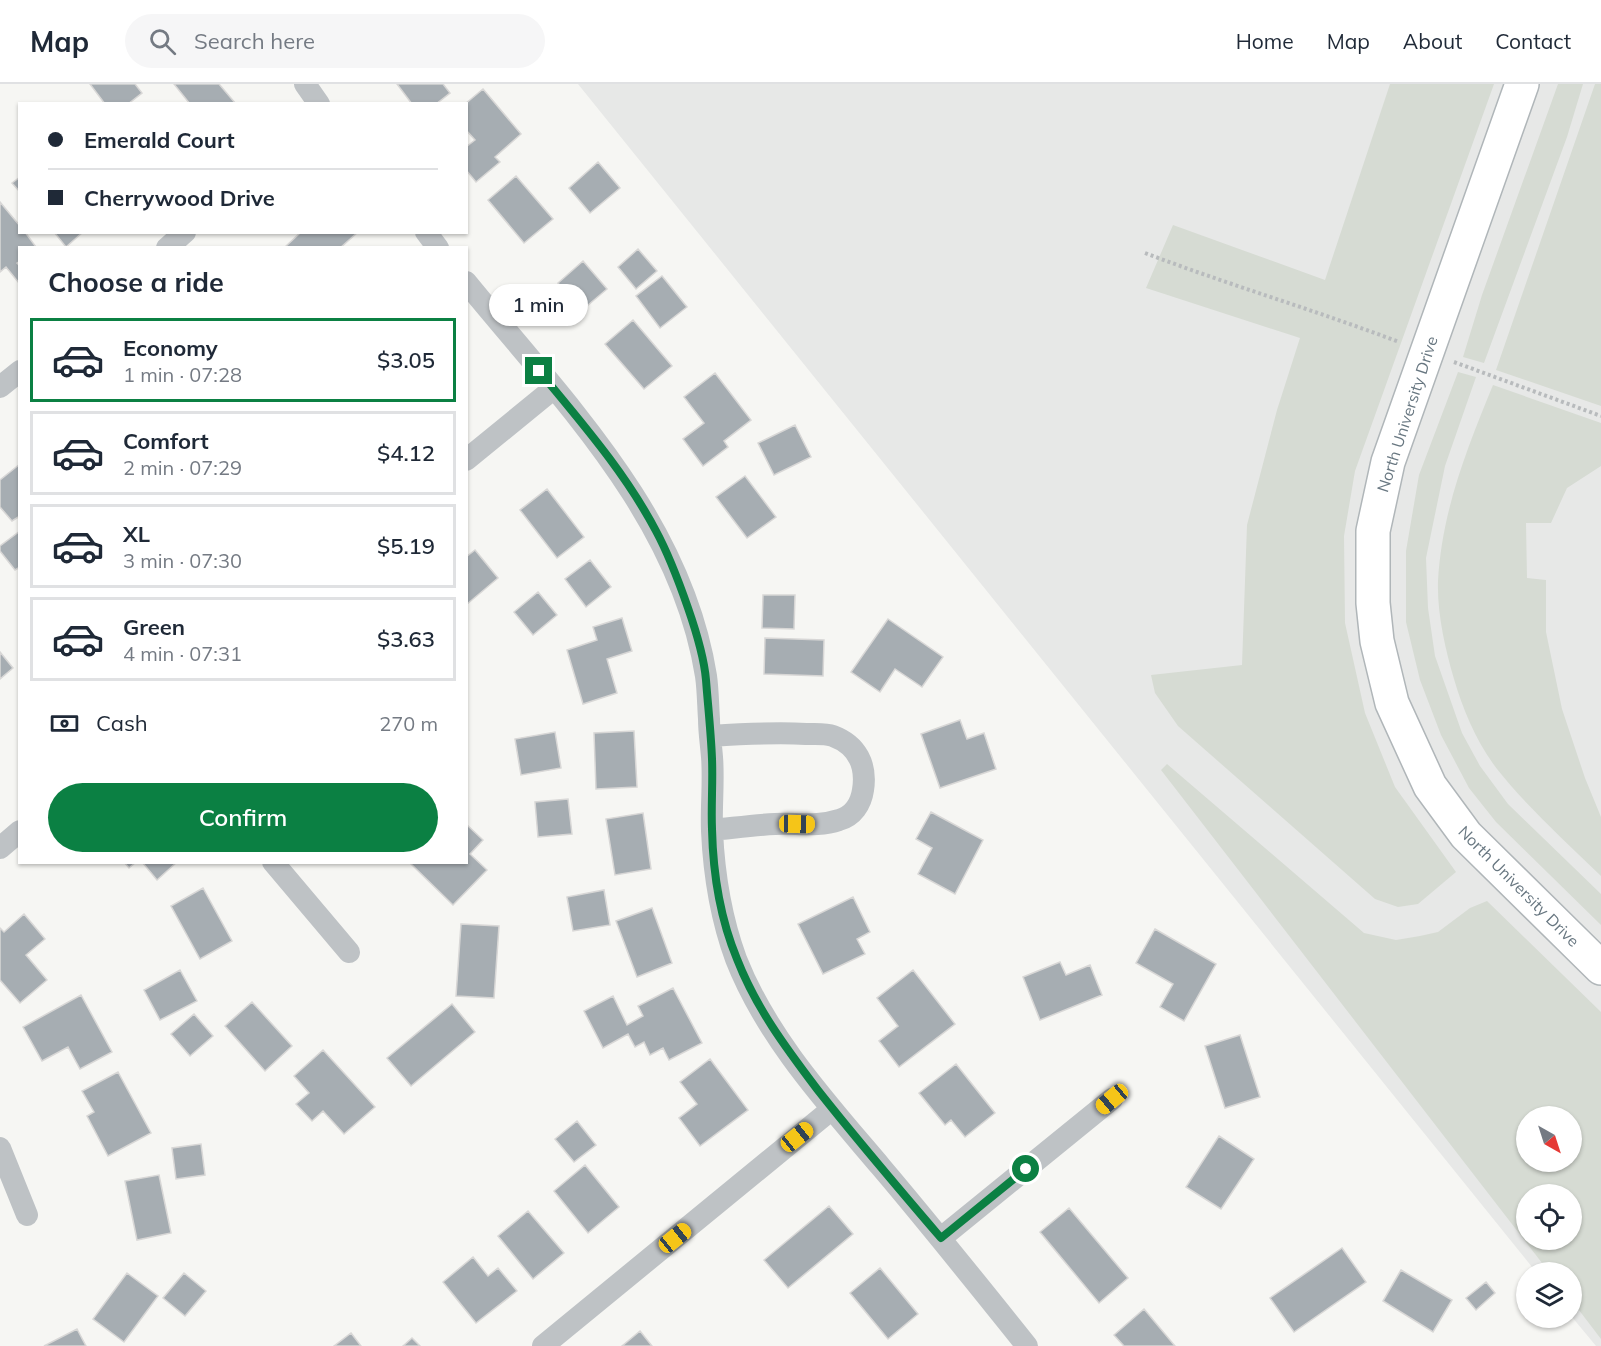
<!DOCTYPE html>
<meta charset="utf-8">
<style>
:root{--surface:#fff;--page:#f6f6f7;--text:#1f2937;--muted:#747a83;--line:#e0e1e3;--accent:#0b8043}
body{margin:0;font-family:Mulish,sans-serif;background:var(--page);color:var(--text);height:100vh;display:flex;flex-direction:column;font-size:22px;white-space:nowrap}
*{box-sizing:border-box;margin:0}
p{font-size:20px;color:var(--muted)}
.icon{flex:none;width:33px;height:33px;fill:none;stroke:currentColor;stroke-width:2;stroke-linecap:round;stroke-linejoin:round}
.map{position:relative;flex:1;overflow:hidden}
.drawer{position:absolute;left:18px;top:162px;width:450px;height:618px;display:flex;flex-direction:column;background:var(--surface);border-radius:0px;box-shadow:0 2px 4px #0004}
.drawer>*{flex:none}
.guide{position:absolute;left:18px;top:18px;width:450px;height:132px;border-radius:0px;box-shadow:0 2px 4px #0004;display:grid;align-content:center;height:132px;padding:0 30px;background:var(--surface)}
.needle{width:39px;rotate:141deg}
.tools{position:absolute;left:1516px;top:1022px;display:grid;gap:12px}
.tools a{display:grid;place-items:center;width:66px;height:66px;border-radius:50%;background:var(--surface);box-shadow:0 2px 4px #0004;font-size:30px}
.end{position:absolute;width:27px;height:27px;margin:-14px;border:8px solid #0b8043;background:#fff;box-shadow:0 0 0 3px #fff}
.from{border-radius:50%}
.bubble{position:absolute;height:42px;border-radius:21px;background:var(--surface);box-shadow:0 2px 4px #0004;font-size:20px;font-weight:600;line-height:42px;text-align:center}
.car{position:absolute;width:18px;height:36px;margin:-18px -9px;border-radius:8px;box-shadow:0 0 4px 2px #0007;background:linear-gradient(#f5c518 24%,#345 0 40%,#f5c518 0 76%,#345 0 86%,#f5c518 0)}
.guide b{display:flex;align-items:center;gap:21px;height:57px;font-size:22px}
.guide b+b{border-top:2px solid var(--line)}
.guide i{width:15px;height:15px;background:var(--text)}
ul{padding:0;list-style:none}
li{display:flex;align-items:center;gap:18px;height:84px;margin:0 12px 9px;padding:0 18px;border:3px solid var(--line);border-radius:0px}
li div{flex:1}
li b{display:block;font-size:22px}
li em{font-style:normal;font-weight:600}
li.current{border-color:var(--accent)}
li>.icon{width:54px;height:54px;stroke-width:1.5}
h2{padding:0 30px;font-size:27px;line-height:72px}
.pay{display:flex;align-items:center;gap:15px;height:66px;padding:0 30px;font-size:22px}
.pay p{margin-inline-start:auto}
.primary-button{display:flex;gap:12px;margin-top:auto;padding:12px 30px}
.primary-button a{flex:1;height:69px;border-radius:36px;background:var(--accent);color:#fff;font-size:24px;font-weight:600;line-height:69px;text-align:center}
header{display:flex;align-items:center;gap:36px;box-sizing:border-box;height:84px;padding:0 30px;background:var(--surface);border-bottom:2px solid var(--line)}
header strong{font-size:28px}
nav{display:flex;gap:33px;margin-inline-start:auto;font-size:21px}
.search{width:420px;height:54px;background:var(--page);display:flex;align-items:center;gap:15px;box-sizing:border-box;padding:0 21px;border-radius:33px;color:var(--muted);font-size:22px}
.map>svg:first-child{display:block}
</style>
<header>
<strong>Map</strong>
<div class="search"><svg class="icon" aria-label="search" viewBox="0 0 24 24"><circle cx="10" cy="10" r="6"/><path d="M15 15l6 6"/></svg>Search here</div>
<nav><a>Home</a><a>Map</a><a>About</a><a>Contact</a></nav>
</header>
<div class="map">
<svg width="1601" height="1262" viewBox="0 0 1601 1262">
<rect width="100%" height="100%" fill="#f6f6f3"/>
<path fill="#e7e8e7" fill-rule="evenodd" d="M 578,0 L 1601,0 L 1601,1262 L 1596,1262 L 1572,1233 L 1572,1188 L 1536,1188 ZM 1527,1032 L 1572,1032 L 1572,1077 L 1527,1077 ZM 1527,1110 L 1572,1110 L 1572,1155 L 1527,1155 Z"/>
<path fill="#d6dbd3" fill-rule="evenodd" d="M 1390,0 L 1494,0 L 1355,387 L 1344,452 L 1345,539 L 1365,629 L 1395,703 L 1456,788 L 1418,820 L 1398,823 L 1375,815 L 1178,642 L 1155,609 L 1151,591 L 1242,581 L 1247,441 L 1277,326 L 1300,254 L 1146,204 L 1173,141 L 1325,196 Z
M 1558,0 L 1583,0 L 1567,53 L 1484,279 L 1463,273 L 1482,211 Z
M 1595,0 L 1601,0 L 1601,322 L 1496,286 Z
M 1458,288 L 1476,293 L 1445,382 L 1426,474 L 1428,524 L 1435,572 L 1462,649 L 1480,682 L 1508,720 L 1601,810 L 1601,841 L 1496,738 L 1469,704 L 1441,651 L 1420,596 L 1406,538 L 1406,467 L 1419,391 Z
M 1493,301 L 1601,339 L 1601,382 L 1567,404 L 1551,439 L 1526,439 L 1527,494 L 1546,496 L 1546,548 L 1562,625 L 1585,694 L 1601,733 L 1601,792 C 1565,757 1528,724 1497,685 C 1477,659 1463,626 1454,595 C 1445,564 1437,529 1438,497 C 1442,426 1467,365 1493,301 Z
M 1167,680 L 1364,849 L 1396,856 L 1420,852 L 1438,848 L 1470,824 L 1487,817 L 1601,928 L 1601,1255 L 1572,1217 L 1572,1188 L 1549,1188 L 1161,686 ZM 1527,1032 L 1572,1032 L 1572,1077 L 1527,1077 ZM 1527,1110 L 1572,1110 L 1572,1155 L 1527,1155 Z"/>
<path fill="#a6adb2" stroke="#d8d7d6" stroke-width="1.5" d="M 90,0 L 135,0 L 142,9 L 128,20 L 105,20 Z
M 174,0 L 219,0 L 236,20 L 190,20 Z
M 397,0 L 443,0 L 450,9 L 436,20 L 412,20 Z
M 483,5 L 521,50 L 495,73 L 500,78 L 476,98 L 466,86 L 466,63 L 475,56 L 466,46 L 465,20 Z
M 598,78 L 620,104 L 590,129 L 569,104 Z
M 516,92 L 553,135 L 524,159 L 488,116 Z
M 20,93 L 20,108 L 12,99 Z
M 0,118 L 20,142 L 20,148 L 25,148 L 36,163 L 20,164 L 20,177 L 17,179 L 20,182 L 19,199 L 6,183 L 0,188 Z
M 54,148 L 83,148 L 66,163 Z
M 301,148 L 358,148 L 340,164 L 284,164 Z
M 638,165 L 657,187 L 636,205 L 618,183 Z
M 583,177 L 607,205 L 581,227 L 558,199 Z
M 662,192 L 687,223 L 660,244 L 636,212 Z
M 633,236 L 672,282 L 644,305 L 605,260 Z
M 715,289 L 751,336 L 724,357 L 728,363 L 703,382 L 683,355 L 704,339 L 684,313 Z
M 795,341 L 811,373 L 774,391 L 758,359 Z
M 20,380 L 20,432 L 12,437 L 0,423 L 0,396 Z
M 745,392 L 776,433 L 747,454 L 716,413 Z
M 547,405 L 584,453 L 557,474 L 520,426 Z
M 20,447 L 20,483 L 15,486 L 0,467 L 0,462 Z
M 475,466 L 498,494 L 466,521 L 466,473 Z
M 590,476 L 611,503 L 586,523 L 565,495 Z
M 538,508 L 557,531 L 533,551 L 514,528 Z
M 763,511 L 795,511 L 794,545 L 762,544 Z
M 622,534 L 632,567 L 607,575 L 617,609 L 583,620 L 567,566 L 597,556 L 593,543 Z
M 888,535 L 943,573 L 922,603 L 895,585 L 880,608 L 851,588 Z
M 765,554 L 824,556 L 823,592 L 764,590 Z
M 0,568 L 13,584 L 0,595 Z
M 960,636 L 967,655 L 984,649 L 996,685 L 940,704 L 921,650 Z
M 634,647 L 637,703 L 596,705 L 594,649 Z
M 555,648 L 561,684 L 521,691 L 515,655 Z
M 568,715 L 572,750 L 538,753 L 535,718 Z
M 931,728 L 983,756 L 955,810 L 918,790 L 932,764 L 916,755 Z
M 643,729 L 651,785 L 615,791 L 606,735 Z
M 466,740 L 483,756 L 470,770 L 487,786 L 453,821 L 409,778 L 466,778 Z
M 124,778 L 136,778 L 129,784 Z
M 142,778 L 177,778 L 157,796 Z
M 203,804 L 232,857 L 200,875 L 171,822 Z
M 604,806 L 610,841 L 573,847 L 567,813 Z
M 853,813 L 870,848 L 857,855 L 865,870 L 823,890 L 798,840 Z
M 652,824 L 672,879 L 637,893 L 616,837 Z
M 24,830 L 45,855 L 26,871 L 47,896 L 20,919 L 0,896 L 0,844 L 4,848 Z
M 461,840 L 499,842 L 494,914 L 456,912 Z
M 1155,845 L 1216,880 L 1184,937 L 1160,923 L 1173,900 L 1136,879 Z
M 1060,878 L 1066,891 L 1090,881 L 1102,911 L 1040,936 L 1023,893 Z
M 180,886 L 197,917 L 160,936 L 144,906 Z
M 913,886 L 955,940 L 899,983 L 879,957 L 898,942 L 877,914 Z
M 673,904 L 702,959 L 669,976 L 663,964 L 650,971 L 644,958 L 635,963 L 628,950 L 603,964 L 584,927 L 613,912 L 627,941 L 643,932 L 638,922 Z
M 81,911 L 112,968 L 80,985 L 68,963 L 42,977 L 23,943 Z
M 252,918 L 292,962 L 265,987 L 225,942 Z
M 452,920 L 475,948 L 411,1002 L 387,974 Z
M 194,930 L 213,952 L 190,972 L 171,950 Z
M 1240,951 L 1260,1013 L 1225,1024 L 1205,962 Z
M 323,966 L 375,1023 L 344,1050 L 323,1027 L 312,1037 L 296,1020 L 309,1009 L 294,992 Z
M 710,975 L 748,1026 L 700,1062 L 679,1034 L 697,1020 L 680,998 Z
M 956,980 L 995,1029 L 965,1053 L 951,1036 L 945,1041 L 919,1009 Z
M 118,988 L 151,1049 L 108,1072 L 87,1032 L 94,1028 L 82,1007 Z
M 577,1037 L 596,1061 L 574,1078 L 555,1055 Z
M 1219,1052 L 1254,1075 L 1221,1125 L 1186,1103 Z
M 201,1060 L 205,1091 L 176,1095 L 172,1064 Z
M 585,1081 L 619,1123 L 588,1149 L 554,1107 Z
M 159,1091 L 171,1149 L 137,1156 L 125,1097 Z
M 829,1122 L 853,1150 L 788,1204 L 764,1176 Z
M 1069,1124 L 1128,1194 L 1099,1219 L 1040,1148 Z
M 528,1127 L 564,1169 L 533,1195 L 498,1152 Z
M 1342,1164 L 1366,1198 L 1294,1248 L 1270,1214 Z
M 473,1173 L 488,1192 L 498,1184 L 517,1207 L 476,1239 L 443,1198 Z
M 880,1184 L 918,1230 L 888,1255 L 850,1209 Z
M 1401,1186 L 1452,1216 L 1433,1248 L 1383,1217 Z
M 127,1189 L 158,1212 L 124,1258 L 93,1235 Z
M 184,1189 L 206,1207 L 185,1232 L 163,1214 Z
M 1486,1198 L 1495,1209 L 1476,1226 L 1466,1214 Z
M 1144,1225 L 1175,1262 L 1124,1262 L 1114,1251 Z
M 77,1245 L 86,1262 L 44,1262 Z
M 640,1247 L 652,1262 L 622,1262 Z
M 351,1249 L 361,1262 L 334,1262 Z
M 412,1254 L 420,1262 L 403,1262 Z"/>
<g fill="none" stroke-linecap="round" stroke-linejoin="round">
<g stroke="#b0b6b9" stroke-width="36">
<path id="secondary" d="M 1522,0 L 1388,378 L 1373,447 L 1373,519 L 1377,557 L 1392,619 L 1430,702 L 1466,751 L 1601,884"/>
</g>
<path stroke="#b8bbbd" stroke-width="4" stroke-dasharray="3 3" stroke-linecap="butt" d="M 1145,169 C 1229,201 1315,226 1399,258
M 1454,278 L 1601,332"/>
<path stroke="#bec2c5" stroke-width="22" d="M 305,0 L 319,20
M 426,148 L 438,164
M 167,164 L 185,148
M 466,198 C 563,317 681,434 706,592 C 708,606 708,621 709,635 C 709,648 711,660 712,673 C 714,697 711,722 712,747 C 714,791 721,834 736,875 C 767,954 827,1019 881,1083 C 931,1142 979,1202 1027,1262
M 0,303 L 20,287
M 466,376 L 553,305
M 710,652 C 742,650 773,648 806,650 C 814,650 825,649 833,652 C 857,661 867,681 863,706 C 861,720 853,732 839,736 C 818,743 797,739 775,740 C 754,741 733,744 712,746
M 0,764 L 20,747
M 273,778 L 349,868
M 0,1064 L 27,1131
M 941,1154 L 1112,1015
M 543,1262 L 832,1025"/>
<use href="#secondary" stroke="#fff" stroke-width="33"/>
</g>
<g fill="none" stroke-linecap="round" stroke-linejoin="round">
<path stroke="#0b8043" stroke-width="8" d="M 539,287 C 580,337 625,388 656,447 C 669,471 679,498 688,524 C 696,547 704,572 706,596 C 708,622 711,649 712,675 C 713,698 711,722 712,745 C 713,789 720,834 737,875 C 756,924 786,964 817,1005 C 857,1056 899,1105 941,1154 L 1026,1085"/>
</g>
<g text-anchor="middle" stroke-width="6" stroke-linejoin="round" paint-order="stroke">
<g font-size="16" fill="#687781" stroke="#fff">
<text transform="translate(1407 330) rotate(-72)" y="6">North University Drive</text>
<text transform="translate(1519 802) rotate(45)" y="6">North University Drive</text>
</g>
</g>
</svg>
<div class="tools">
<a><svg class="needle" viewBox="-14 -14 28 28"><path d="M0-13l5 13h-10z" fill="#e53935"/><path d="M0 13l5-13h-10z" fill="#747a83"/></svg></a>
<a><svg class="icon" aria-label="locate" viewBox="0 0 24 24"><circle cx="12" cy="12" r="6"/><path d="M12 2v4M12 18v4M2 12h4M18 12h4"/></svg></a>
<a><svg class="icon" aria-label="layers" viewBox="0 0 24 24"><path d="M12 4l9 5-9 5-9-5zM3 14l9 5 9-5"/></svg></a>
</div>
<i class="end from" style="left:1026px;top:1085px"></i>
<i class="end" style="left:539px;top:287px"></i>
<div class="bubble" style="left:489px;top:200px;width:99px">1 min</div>
<i class="car" style="left:797px;top:740px;rotate:91deg"></i>
<i class="car" style="left:1112px;top:1015px;rotate:230deg"></i>
<i class="car" style="left:797px;top:1053px;rotate:51deg"></i>
<i class="car" style="left:675px;top:1154px;rotate:51deg"></i>
<div class="guide">
<b><i class="from"></i>Emerald Court</b>
<b><i></i>Cherrywood Drive</b>
</div>
<section class="drawer">
<h2>Choose a ride</h2>
<ul>
<li class="current"><svg class="icon" aria-label="car" viewBox="0 0 24 24"><path d="M5 17H2v-5l4-1 3-4h7l3 4 3 1v5h-3M9 17h6M6 11h13"/><circle cx="7" cy="17" r="2"/><circle cx="17" cy="17" r="2"/></svg><div><b>Economy</b><p>1 min · 07:28</p></div><em>$3.05</em></li>
<li><svg class="icon" aria-label="car" viewBox="0 0 24 24"><path d="M5 17H2v-5l4-1 3-4h7l3 4 3 1v5h-3M9 17h6M6 11h13"/><circle cx="7" cy="17" r="2"/><circle cx="17" cy="17" r="2"/></svg><div><b>Comfort</b><p>2 min · 07:29</p></div><em>$4.12</em></li>
<li><svg class="icon" aria-label="car" viewBox="0 0 24 24"><path d="M5 17H2v-5l4-1 3-4h7l3 4 3 1v5h-3M9 17h6M6 11h13"/><circle cx="7" cy="17" r="2"/><circle cx="17" cy="17" r="2"/></svg><div><b>XL</b><p>3 min · 07:30</p></div><em>$5.19</em></li>
<li><svg class="icon" aria-label="car" viewBox="0 0 24 24"><path d="M5 17H2v-5l4-1 3-4h7l3 4 3 1v5h-3M9 17h6M6 11h13"/><circle cx="7" cy="17" r="2"/><circle cx="17" cy="17" r="2"/></svg><div><b>Green</b><p>4 min · 07:31</p></div><em>$3.63</em></li>
</ul>
<div class="pay"><svg class="icon" aria-label="cash" viewBox="0 0 24 24"><path d="M3 7h18v10H3z"/><circle cx="12" cy="12" r="2"/></svg>Cash<p>270 m</p></div>
<div class="primary-button"><a>Confirm</a></div>
</section>
</div>
